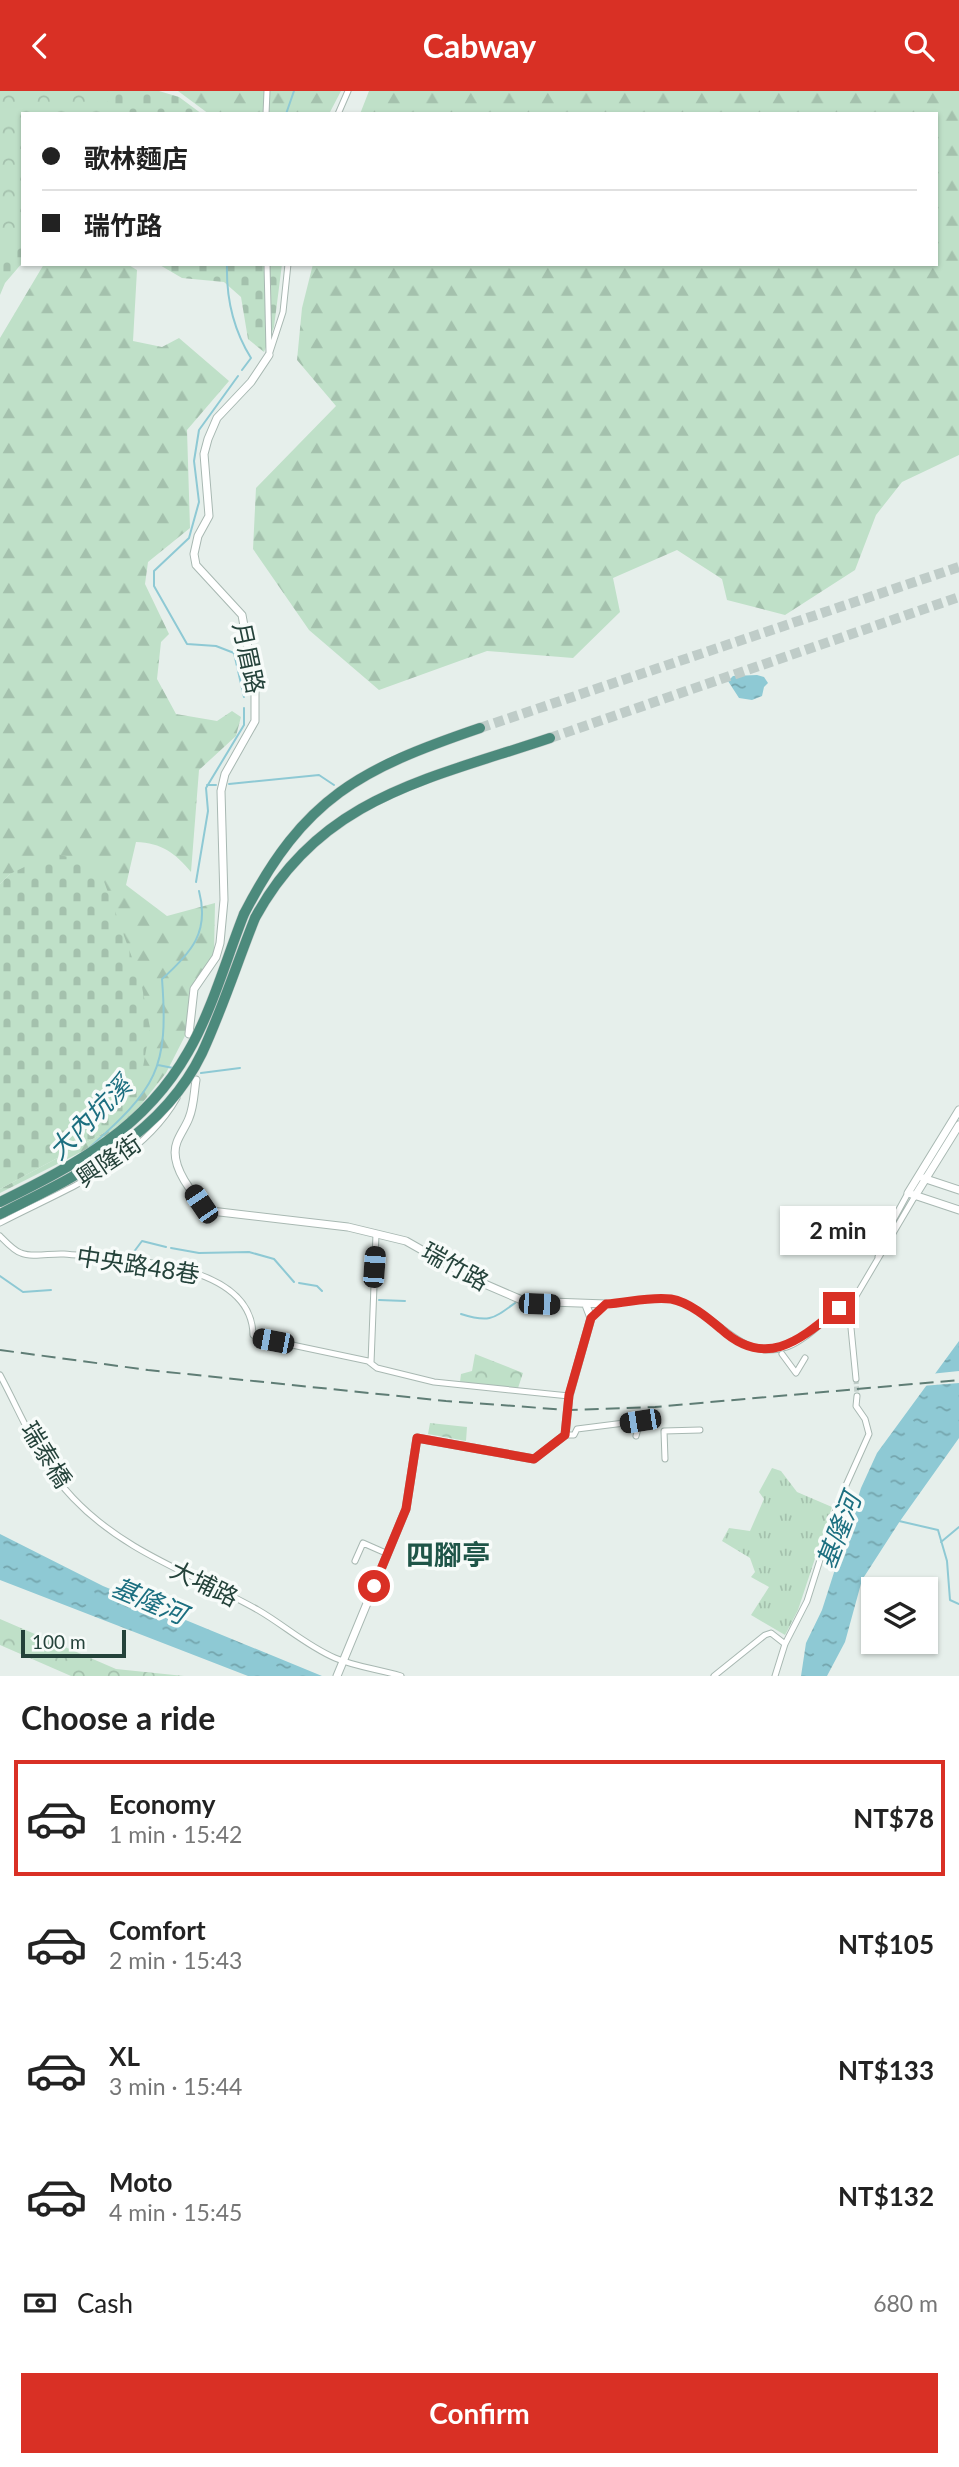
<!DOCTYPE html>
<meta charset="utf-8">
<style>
:root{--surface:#fff;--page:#f2f2f2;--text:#222;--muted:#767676;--line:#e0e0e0;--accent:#d93025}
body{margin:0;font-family:Lato,"Noto Sans TC",sans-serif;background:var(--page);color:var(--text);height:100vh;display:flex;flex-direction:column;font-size:26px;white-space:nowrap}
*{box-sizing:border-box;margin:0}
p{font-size:23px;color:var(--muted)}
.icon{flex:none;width:38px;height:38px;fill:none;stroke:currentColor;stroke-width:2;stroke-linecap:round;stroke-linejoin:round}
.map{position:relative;height:1585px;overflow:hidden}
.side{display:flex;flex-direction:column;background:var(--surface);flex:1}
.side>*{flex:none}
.guide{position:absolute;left:21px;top:21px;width:917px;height:154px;border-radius:0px;box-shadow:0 2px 5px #0004;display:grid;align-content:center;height:154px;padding:0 21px;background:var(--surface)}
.controls{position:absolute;left:861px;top:1486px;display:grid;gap:14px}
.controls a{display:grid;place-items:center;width:77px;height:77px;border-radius:0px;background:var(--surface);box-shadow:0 2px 5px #0004;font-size:35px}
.scale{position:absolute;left:21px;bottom:18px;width:105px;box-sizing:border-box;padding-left:7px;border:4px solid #24423a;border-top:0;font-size:19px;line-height:24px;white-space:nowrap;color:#24423a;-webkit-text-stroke:5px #f7fbf9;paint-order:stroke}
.end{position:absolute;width:32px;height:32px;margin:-16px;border:9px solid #d93025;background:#fff;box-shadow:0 0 0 4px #fff}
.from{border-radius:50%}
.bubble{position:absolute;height:49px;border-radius:0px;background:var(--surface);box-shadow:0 2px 5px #0004;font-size:23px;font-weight:700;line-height:49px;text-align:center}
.car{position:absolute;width:21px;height:42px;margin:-21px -10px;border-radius:9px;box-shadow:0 0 5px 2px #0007;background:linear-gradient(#222 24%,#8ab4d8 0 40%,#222 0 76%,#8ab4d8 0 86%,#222 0)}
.guide b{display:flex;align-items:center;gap:24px;height:66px;font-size:26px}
.guide b+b{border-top:2px solid var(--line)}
.guide i{width:18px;height:18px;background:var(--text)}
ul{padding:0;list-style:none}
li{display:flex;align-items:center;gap:21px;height:116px;margin:0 14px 10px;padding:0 7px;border:4px solid transparent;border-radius:0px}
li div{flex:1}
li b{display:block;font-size:26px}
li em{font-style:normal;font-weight:700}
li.selected{border-color:var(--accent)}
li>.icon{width:63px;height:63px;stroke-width:1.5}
h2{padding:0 21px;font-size:32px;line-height:84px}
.pay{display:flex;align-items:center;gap:18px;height:77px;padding:0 21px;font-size:26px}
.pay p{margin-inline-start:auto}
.button{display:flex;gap:14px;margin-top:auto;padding:14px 21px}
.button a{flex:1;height:80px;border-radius:0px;background:var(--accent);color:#fff;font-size:28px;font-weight:700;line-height:80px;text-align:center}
header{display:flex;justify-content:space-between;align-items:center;height:91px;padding:0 21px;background:var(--accent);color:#fff;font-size:32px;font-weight:700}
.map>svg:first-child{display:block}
</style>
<header><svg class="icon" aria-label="back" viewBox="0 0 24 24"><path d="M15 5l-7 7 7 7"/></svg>Cabway<svg class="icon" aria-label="search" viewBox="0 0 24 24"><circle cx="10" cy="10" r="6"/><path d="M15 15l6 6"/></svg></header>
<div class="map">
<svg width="959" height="1585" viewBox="0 0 959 1585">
<defs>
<pattern id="grass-tufts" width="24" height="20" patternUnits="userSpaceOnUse" patternTransform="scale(1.75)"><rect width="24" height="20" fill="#bfe0c8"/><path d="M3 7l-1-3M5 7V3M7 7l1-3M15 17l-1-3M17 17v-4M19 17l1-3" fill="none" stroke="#a4c1ad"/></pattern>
<pattern id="forest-firs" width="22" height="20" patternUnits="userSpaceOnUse" patternTransform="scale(1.75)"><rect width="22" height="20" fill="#bfe0c8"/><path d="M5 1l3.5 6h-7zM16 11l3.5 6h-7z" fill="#a4c1ad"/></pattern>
<pattern id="cemetery-stones" width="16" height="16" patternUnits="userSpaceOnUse" patternTransform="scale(1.75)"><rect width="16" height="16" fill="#bfe0c8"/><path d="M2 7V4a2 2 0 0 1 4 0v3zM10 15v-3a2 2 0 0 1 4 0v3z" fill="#a4c1ad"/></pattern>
<pattern id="park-crowns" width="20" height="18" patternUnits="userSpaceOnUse" patternTransform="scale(1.75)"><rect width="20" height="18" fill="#bfe0c8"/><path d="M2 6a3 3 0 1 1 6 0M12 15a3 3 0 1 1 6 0" fill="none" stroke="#a4c1ad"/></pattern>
<pattern id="water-ripples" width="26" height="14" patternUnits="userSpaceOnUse" patternTransform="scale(1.75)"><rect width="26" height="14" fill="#8ec9d4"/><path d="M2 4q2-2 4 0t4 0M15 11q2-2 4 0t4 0" fill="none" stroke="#74a5ad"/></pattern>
</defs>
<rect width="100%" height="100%" fill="#e6efeb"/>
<path fill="url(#grass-tufts)" d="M 772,1377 L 781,1380 L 797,1401 L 832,1416 L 798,1519 L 785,1544 L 751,1524 L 769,1496 L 751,1486 L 755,1481 L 750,1467 L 722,1450 L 729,1437 L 750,1440 L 764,1408 L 759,1401 Z"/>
<path fill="url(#forest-firs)" d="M 178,0 L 341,0 L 329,23 L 209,23 Z
M 369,0 L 959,0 L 959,364 L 902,391 L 876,424 L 855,479 L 785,524 L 727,509 L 722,488 L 677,459 L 613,487 L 620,521 L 573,567 L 487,560 L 379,599 L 309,539 L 253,458 L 256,397 L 336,315 L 297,269 L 302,217 L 313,173 L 936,173 L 936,23 L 360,23 Z
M 44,173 L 127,173 L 137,179 L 133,250 L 162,256 L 179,247 L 229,290 L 187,339 L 190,437 L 148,471 L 145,493 L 169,543 L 161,551 L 157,588 L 176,623 L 217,630 L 232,620 L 241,626 L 236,645 L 199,679 L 191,781 C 175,762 162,752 136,751 L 126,794 L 167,825 L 215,812 L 214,863 L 191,897 L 187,941 L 166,982 L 124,1035 L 87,1058 L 0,1102 L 0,1098 L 124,1031 L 10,783 L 0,793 L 0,247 Z"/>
<path fill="url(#cemetery-stones)" d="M 0,0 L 159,0 L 179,6 L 202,23 L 23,23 L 23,171 L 5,192 L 0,204 Z
M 158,173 L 282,173 L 274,236 L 264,261 L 248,248 L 241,206 L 224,191 L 182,187 Z
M 53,762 L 98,774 L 141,891 L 150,937 L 136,1015 L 124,1031 L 0,1098 L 0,793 L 10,783 Z"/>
<path fill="url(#park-crowns)" d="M 0,0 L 95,0 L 122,23 L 23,23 L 23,145 L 0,162 Z
M 475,1263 L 523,1282 L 518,1297 L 460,1291 L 461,1283 L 472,1280 Z
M 430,1332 L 467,1336 L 466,1350 L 428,1343 Z
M 0,1528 L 116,1578 L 184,1585 L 71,1585 L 0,1554 Z"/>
<path fill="url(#water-ripples)" d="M 757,584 L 764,586 L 768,592 L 764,596 L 762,605 L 752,609 L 739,607 L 728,590 L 733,585 Z
M 959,1250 L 959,1347 L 900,1430 L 862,1489 L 845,1551 L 827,1585 L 801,1585 L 806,1552 L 822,1519 L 861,1397 L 877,1362 Z
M 0,1443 L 103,1495 L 322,1585 L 248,1585 L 0,1489 Z"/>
<path fill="#e6efeb" d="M 959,1280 L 959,1292 L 922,1295 L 930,1283 Z"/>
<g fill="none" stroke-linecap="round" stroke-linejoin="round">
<path stroke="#8ec9d4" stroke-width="2" d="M 286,23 L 294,0
M 227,173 C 226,206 233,238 251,267 L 242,279
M 238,285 L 199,339 L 194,370 L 199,411 L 189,447 L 154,480 L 154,495 L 187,553 L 216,555 L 234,562 L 244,606
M 229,693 L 319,684 L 334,694
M 207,694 L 216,694
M 196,791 L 208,720 L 206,697 L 244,634 L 244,617
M 158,974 L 173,977
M 201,982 L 240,977
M 89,1057 C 156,997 169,979 162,888 C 191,862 210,841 199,800
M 171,1157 L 199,1162 L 249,1161 L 274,1168 L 294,1191
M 133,1162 L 142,1150 L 166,1156
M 0,1185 L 23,1201 L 51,1199
M 299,1192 L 317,1195 L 322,1200
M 379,1209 L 405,1210
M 461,1223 C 489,1232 493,1228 515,1212
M 899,1430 L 938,1439 L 947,1470 L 950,1509 L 959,1513
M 941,1451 L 959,1436"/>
<path stroke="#bfccc8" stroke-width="5" stroke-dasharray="5 2.5" stroke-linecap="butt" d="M 856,1288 L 857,1305"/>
<path stroke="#bfccc8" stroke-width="10" stroke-dasharray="10 5" stroke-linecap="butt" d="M 480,637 L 959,476
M 550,647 L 959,506"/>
<g stroke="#a8b8b2" stroke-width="7">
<path id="minor" d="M 266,23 L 267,0
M 338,23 L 348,0
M 267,173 L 269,261
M 269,264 L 283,221 L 288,173
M 0,1132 C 63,1099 140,1072 177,1007
M 0,1145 C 5,1150 14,1160 21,1162 C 32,1167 51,1162 64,1163 C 119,1168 252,1169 253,1244 L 259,1247 L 368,1270 L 377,1277 L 434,1291 L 569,1305
M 878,1166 L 884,1146 L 908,1102
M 606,1213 C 627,1212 650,1205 670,1208 C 713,1214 738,1273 787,1256 C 811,1247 829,1221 853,1210
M 782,1263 L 796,1282 L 805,1267
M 371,1272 L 376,1143
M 0,1284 C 22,1325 41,1374 73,1407 C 125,1462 194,1483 258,1519 C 284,1534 307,1555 335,1567 C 356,1576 378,1578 401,1585
M 856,1288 L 851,1237 L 853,1210 L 915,1105
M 565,1344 L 574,1344 L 577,1338 L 640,1330 L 636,1345
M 665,1368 L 664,1340 L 700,1339
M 355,1470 L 363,1452 L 388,1463
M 714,1585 L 765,1544 L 771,1542 L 785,1553
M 775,1585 L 785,1553 L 807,1510 L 838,1412 L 869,1343 L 865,1328 L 856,1315 L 857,1305"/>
</g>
<g stroke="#a8b8b2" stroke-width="9">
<path id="tertiary" d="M 189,943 L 194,898 L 216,866 L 220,852 L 224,809 L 221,700 L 225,683 L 255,630 L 255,595 L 242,524 L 196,474 L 194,463 L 198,445 L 209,425 L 204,363 L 208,348 L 217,327 L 251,291 L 269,264
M 196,989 C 194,1001 194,1015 189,1027 C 186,1035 180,1043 177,1051 C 168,1074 194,1107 211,1120 L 348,1136 L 406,1150 L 473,1188 L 524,1210 L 606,1213
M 959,1019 L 908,1102 L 959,1119
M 923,1087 L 959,1099
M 915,1105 L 959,1034
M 337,1585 L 406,1418 L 417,1347 L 534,1368 L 565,1344 L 569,1305 L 591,1227 L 586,1214"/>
</g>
<g stroke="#c2cac8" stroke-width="11">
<path id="trunk" d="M 244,823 C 304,706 360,678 480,637
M 255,827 C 320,706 429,688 550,647"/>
</g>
<use href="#minor" stroke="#fff" stroke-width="5"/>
<use href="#tertiary" stroke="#fff" stroke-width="7"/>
<use href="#trunk" stroke="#4c8a7c" stroke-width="10"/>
<path stroke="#5f7d75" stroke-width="2" stroke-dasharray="14 7" stroke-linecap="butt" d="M 0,1259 L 148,1279 L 446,1310 L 568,1319 L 655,1316 L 959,1289"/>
<g stroke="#c2cac8" stroke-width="11" stroke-linecap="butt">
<path id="trunk-bridge" d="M 0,1111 C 76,1074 145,1037 188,961 C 211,922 227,866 244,823
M 0,1123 C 77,1085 162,1045 202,962 C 222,919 237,872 255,827"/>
</g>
<use href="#trunk-bridge" stroke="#4c8a7c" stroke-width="10"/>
</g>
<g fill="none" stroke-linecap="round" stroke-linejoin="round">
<path stroke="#d93025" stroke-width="9" d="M 374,1495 L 406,1418 L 417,1347 L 534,1368 L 565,1344 L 569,1304 L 591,1227 L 606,1213 C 627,1212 650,1205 671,1208 C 689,1211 708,1227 721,1238 C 767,1280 802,1247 839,1217"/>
</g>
<g text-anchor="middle" stroke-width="7" stroke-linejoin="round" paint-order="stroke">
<g font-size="24" fill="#24423a" stroke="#f7fbf9">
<text transform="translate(248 567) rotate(78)" y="8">月眉路</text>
<text transform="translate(109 1070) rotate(-34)" y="8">興隆街</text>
<text transform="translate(138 1175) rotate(9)" y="8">中央路48巷</text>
<text transform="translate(455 1176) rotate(29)" y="8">瑞竹路</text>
<text transform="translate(46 1364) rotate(58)" y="8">瑞泰橋</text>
<text transform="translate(204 1493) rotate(26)" y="8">大埔路</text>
</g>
<g font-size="26" font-style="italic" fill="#1c6f80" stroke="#f7fbf9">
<text transform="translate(90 1027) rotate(-45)" y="9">大內坑溪</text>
<text transform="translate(839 1440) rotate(-69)" y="9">基隆河</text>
<text transform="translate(149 1510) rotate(23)" y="9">基隆河</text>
</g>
<g font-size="28" font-weight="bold" fill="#1f5548" stroke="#f7fbf9">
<text x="448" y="1474">四腳亭</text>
</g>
</g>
</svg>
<div class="controls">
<a><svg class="icon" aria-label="layers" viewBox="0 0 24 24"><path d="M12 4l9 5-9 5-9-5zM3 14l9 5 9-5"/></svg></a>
</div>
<div class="scale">100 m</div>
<i class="end from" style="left:374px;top:1495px"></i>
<i class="end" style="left:839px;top:1217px"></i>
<div class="bubble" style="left:780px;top:1115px;width:116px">2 min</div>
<i class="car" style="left:201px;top:1113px;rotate:326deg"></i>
<i class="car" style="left:374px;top:1176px;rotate:4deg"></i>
<i class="car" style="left:539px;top:1213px;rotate:92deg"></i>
<i class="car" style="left:273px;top:1250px;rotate:281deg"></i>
<i class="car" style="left:640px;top:1330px;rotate:261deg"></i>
<div class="guide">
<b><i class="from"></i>歌林麵店</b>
<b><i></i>瑞竹路</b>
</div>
</div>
<section class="side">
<h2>Choose a ride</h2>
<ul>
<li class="selected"><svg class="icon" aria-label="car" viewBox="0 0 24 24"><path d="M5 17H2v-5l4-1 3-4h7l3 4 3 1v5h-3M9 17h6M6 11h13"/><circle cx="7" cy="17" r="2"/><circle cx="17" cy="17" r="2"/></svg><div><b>Economy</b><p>1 min · 15:42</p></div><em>NT$78</em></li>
<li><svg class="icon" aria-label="car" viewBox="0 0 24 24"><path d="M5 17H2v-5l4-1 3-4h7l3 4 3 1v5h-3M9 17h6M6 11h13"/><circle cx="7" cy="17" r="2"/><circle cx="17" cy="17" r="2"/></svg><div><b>Comfort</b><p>2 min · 15:43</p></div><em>NT$105</em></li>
<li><svg class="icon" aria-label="car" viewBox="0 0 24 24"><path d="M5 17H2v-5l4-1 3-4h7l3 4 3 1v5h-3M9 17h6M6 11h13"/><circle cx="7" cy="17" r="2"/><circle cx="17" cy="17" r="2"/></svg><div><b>XL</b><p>3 min · 15:44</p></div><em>NT$133</em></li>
<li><svg class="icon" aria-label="car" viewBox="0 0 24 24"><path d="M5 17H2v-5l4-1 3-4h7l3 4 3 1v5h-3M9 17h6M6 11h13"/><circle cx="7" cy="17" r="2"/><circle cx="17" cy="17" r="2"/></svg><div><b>Moto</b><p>4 min · 15:45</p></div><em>NT$132</em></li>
</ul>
<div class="pay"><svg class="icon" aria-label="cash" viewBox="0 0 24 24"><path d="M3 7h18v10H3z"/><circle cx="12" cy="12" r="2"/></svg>Cash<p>680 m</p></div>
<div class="button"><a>Confirm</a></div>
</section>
